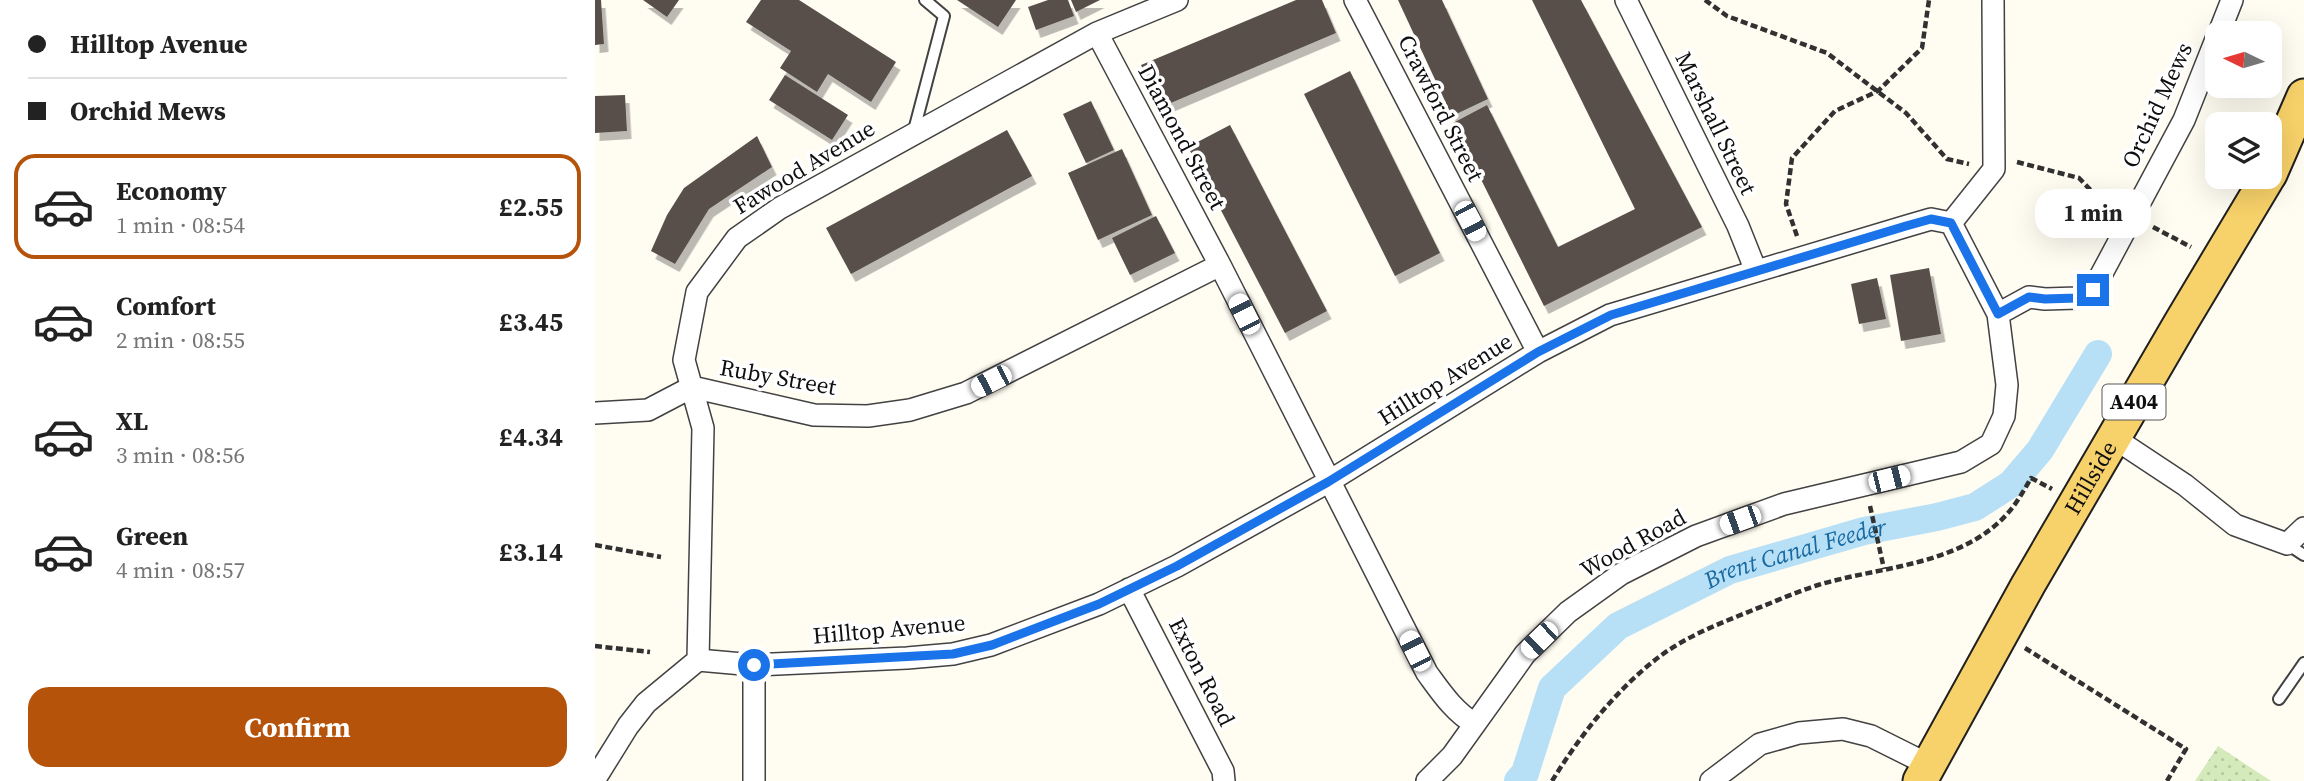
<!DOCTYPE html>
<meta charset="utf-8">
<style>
:root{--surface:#fff;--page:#f6f6f6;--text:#222;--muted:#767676;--line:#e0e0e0;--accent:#b45309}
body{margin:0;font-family:"Source Serif 4",serif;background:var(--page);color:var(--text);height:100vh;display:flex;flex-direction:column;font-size:26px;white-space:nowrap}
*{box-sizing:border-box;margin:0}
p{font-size:23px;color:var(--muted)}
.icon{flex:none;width:38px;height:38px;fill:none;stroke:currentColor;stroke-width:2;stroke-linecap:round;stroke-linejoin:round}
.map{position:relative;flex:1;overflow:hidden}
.panel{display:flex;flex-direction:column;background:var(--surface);width:595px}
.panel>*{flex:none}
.hud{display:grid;align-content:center;height:154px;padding:0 28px;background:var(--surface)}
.needle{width:46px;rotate:275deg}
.buttons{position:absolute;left:1610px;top:21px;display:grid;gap:14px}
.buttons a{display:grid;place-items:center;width:77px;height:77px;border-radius:14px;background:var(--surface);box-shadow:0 7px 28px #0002;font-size:35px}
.end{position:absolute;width:32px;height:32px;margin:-16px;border:9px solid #1a73e8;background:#fff;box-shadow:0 0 0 4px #fff}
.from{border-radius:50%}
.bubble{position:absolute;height:49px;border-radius:21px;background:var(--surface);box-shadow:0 7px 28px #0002;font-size:23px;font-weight:700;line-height:49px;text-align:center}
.car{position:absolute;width:21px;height:42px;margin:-21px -10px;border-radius:9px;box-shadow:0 0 5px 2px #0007;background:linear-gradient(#fff 24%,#345 0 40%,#fff 0 76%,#345 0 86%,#fff 0)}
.hud b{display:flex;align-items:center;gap:24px;height:66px;font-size:26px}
.hud b+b{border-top:2px solid var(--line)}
.hud i{width:18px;height:18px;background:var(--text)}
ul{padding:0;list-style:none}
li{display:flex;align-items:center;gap:21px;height:105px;margin:0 14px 10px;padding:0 14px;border:4px solid transparent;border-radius:21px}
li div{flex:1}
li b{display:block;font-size:26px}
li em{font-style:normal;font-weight:700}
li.selected{border-color:var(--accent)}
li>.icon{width:63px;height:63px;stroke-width:1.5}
.cta{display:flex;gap:14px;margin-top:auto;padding:14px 28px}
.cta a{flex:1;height:80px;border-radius:21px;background:var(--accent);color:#fff;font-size:28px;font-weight:700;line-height:80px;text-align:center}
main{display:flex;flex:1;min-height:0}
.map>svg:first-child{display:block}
</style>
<main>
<section class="panel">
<div class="hud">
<b><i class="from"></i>Hilltop Avenue</b>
<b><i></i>Orchid Mews</b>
</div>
<ul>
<li class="selected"><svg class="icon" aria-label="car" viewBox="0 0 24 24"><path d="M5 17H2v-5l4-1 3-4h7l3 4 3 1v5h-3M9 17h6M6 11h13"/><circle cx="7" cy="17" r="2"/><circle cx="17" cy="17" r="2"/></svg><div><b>Economy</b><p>1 min · 08:54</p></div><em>£2.55</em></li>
<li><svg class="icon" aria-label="car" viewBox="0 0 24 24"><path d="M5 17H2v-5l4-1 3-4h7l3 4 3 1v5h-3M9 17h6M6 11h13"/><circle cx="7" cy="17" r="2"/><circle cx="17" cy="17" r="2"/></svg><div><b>Comfort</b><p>2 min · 08:55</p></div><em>£3.45</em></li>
<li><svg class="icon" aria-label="car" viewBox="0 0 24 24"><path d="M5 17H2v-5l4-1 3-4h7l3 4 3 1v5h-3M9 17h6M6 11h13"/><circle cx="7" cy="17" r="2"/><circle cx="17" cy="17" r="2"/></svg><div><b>XL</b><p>3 min · 08:56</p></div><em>£4.34</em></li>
<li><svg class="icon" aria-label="car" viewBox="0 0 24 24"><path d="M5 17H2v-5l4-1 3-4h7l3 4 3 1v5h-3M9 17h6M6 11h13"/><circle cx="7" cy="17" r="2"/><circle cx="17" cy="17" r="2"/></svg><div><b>Green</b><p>4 min · 08:57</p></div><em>£3.14</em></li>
</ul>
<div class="cta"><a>Confirm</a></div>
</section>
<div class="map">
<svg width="1709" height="781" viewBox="0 0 1709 781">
<defs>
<pattern id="park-dots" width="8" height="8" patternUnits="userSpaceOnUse" patternTransform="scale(1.75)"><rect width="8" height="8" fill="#d4eabb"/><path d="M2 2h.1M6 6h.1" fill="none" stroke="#b5c8a0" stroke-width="1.8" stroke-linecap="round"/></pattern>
<filter id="shadow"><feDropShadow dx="4.5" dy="8" stdDeviation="0" flood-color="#0004"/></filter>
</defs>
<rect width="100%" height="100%" fill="#fffcf2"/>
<path fill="url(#park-dots)" d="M 1623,746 L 1676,781 L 1677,781 L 1600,781 Z"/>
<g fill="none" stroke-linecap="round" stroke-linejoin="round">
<path stroke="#b7e0f6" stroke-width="28" id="s1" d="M 923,781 L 930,773 L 957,688 L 1023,626 L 1135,570 L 1269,531 L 1342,517 L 1380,507 L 1416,484 L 1445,450 L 1503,354"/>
</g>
<path fill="#58504c" filter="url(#shadow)" d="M 0,0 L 6,0 L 9,44 L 0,45 Z
M 48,0 L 84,0 L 72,17 Z
M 166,0 L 204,0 L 301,62 L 276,102 L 233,74 L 222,92 L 185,68 L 196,51 L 151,22 Z
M 362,0 L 421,0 L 403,27 Z
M 453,0 L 473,0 L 479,16 L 441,30 L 433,7 Z
M 476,0 L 505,0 L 481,12 Z
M 701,0 L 727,0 L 741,33 L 564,108 L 546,65 Z
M 803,0 L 847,0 L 893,99 L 857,116 Z
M 937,0 L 986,0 L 1107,227 L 949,306 L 858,123 L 892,105 L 963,247 L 1040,209 Z
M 755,71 L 845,253 L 800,276 L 709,94 Z
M 190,75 L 253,115 L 237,140 L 174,100 Z
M 30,95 L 32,131 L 0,133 L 0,96 Z
M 496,101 L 519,150 L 491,163 L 468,114 Z
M 635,125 L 732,311 L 690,333 L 593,147 Z
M 412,130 L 437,176 L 256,274 L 231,228 Z
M 162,136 L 177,167 L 114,209 L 80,264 L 56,251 L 72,215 L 89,188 Z
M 527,149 L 557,215 L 503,240 L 473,173 Z
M 561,216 L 580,253 L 535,275 L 517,238 Z
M 1334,268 L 1346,334 L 1306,341 L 1295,275 Z
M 1282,278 L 1291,319 L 1264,324 L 1256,284 Z"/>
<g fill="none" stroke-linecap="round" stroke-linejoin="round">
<g stroke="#424242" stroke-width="14">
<path id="service" d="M 318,134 L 349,16 L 330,0
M 1692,544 L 1709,555
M 1684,699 L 1709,663"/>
</g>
<g stroke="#424242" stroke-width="24">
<path id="minor" d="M 760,0 L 943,352
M 1031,0 L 1143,226 L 1161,271
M 502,33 L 625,265 L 832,673 C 846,692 859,712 880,724
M 1624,33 L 1637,0
M 1356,223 L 1399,169 L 1398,0
M 1403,314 L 1434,297 L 1450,299 L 1482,298 L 1491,296 L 1498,290 L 1589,120 L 1622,37
M 97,387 L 219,415 L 273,416 L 315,410 L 371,393 L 625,265
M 0,413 L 53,410 L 97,387
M 1519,438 L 1590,485 L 1640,525 L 1692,544 L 1709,528
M 534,589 L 628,771 L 629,781
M 103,660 L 159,665 L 312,658 L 358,654 L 396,645 L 504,604 L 582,566 L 733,482 L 943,352 L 1015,315 L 1312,226 L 1336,219 L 1356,223
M 103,660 L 108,428 L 89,360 L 102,292 L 142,238 L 185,208 L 502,33 L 582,0
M 0,779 L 33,726 L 51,703 L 103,660
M 159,781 L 159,665
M 832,781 L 857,756 L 930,654 L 973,612 L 1026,574 L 1101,536 L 1189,504 L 1366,462 L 1396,444 L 1409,416 L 1412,385 L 1403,314 L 1356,223
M 1116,781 L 1165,744 L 1204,733 L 1248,729 L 1276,736 L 1334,765"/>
</g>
<g stroke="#202020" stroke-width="37">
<g id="primary">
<path d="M 1675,174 L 1709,96"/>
<path id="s2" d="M 1325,781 L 1433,585 L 1585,324 L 1673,177"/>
</g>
</g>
<path stroke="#313131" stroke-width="4.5" stroke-dasharray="7 3.5" stroke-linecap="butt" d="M 1110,0 L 1132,16 L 1232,53 L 1311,113 L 1352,159 L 1374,164
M 1422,162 L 1484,178 L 1504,199 L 1516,205
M 1558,227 L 1596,247
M 1202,236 L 1191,204 L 1197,158 L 1240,111 L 1283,91 L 1327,48 L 1334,0
M 1275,506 L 1289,569
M 0,545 L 66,557
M 0,646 L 55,652
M 1430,648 L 1591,749 L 1572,781
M 957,781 C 986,734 1023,687 1068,654 C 1099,632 1134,620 1168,606 C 1186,599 1204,591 1223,585 C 1286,566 1366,566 1413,513 C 1422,503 1429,490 1436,478 L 1457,489"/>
<use href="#service" stroke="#fff" stroke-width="10"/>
<use href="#minor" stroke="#fff" stroke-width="21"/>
<use href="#primary" stroke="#f7d169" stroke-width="33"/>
</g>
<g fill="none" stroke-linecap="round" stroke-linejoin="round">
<path stroke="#1a73e8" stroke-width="9" d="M 159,665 L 358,654 L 397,645 L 504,604 L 582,566 L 733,482 L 943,352 L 1016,315 L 1311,226 L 1336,219 L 1356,223 L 1403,314 L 1434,297 L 1450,299 L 1482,298 L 1491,296 L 1498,290"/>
</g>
<g text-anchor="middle" stroke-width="7" stroke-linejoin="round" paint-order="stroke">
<rect fill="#fff" stroke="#575757" stroke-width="2" x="1507.5" y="384.5" width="63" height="35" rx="5"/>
<g font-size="21" font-weight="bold" fill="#0f0f0f">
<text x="1539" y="409">A404</text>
</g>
<g font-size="23" fill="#0f0f0f" stroke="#fff">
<text transform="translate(1562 105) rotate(-65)" y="8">Orchid Mews</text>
<text transform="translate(846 108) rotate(63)" y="8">Crawford Street</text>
<text transform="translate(1121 123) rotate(64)" y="8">Marshall Street</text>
<text transform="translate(587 137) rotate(62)" y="8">Diamond Street</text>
<text transform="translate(209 167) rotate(-31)" y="8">Fawood Avenue</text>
<text transform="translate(183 377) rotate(10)" y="8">Ruby Street</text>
<text transform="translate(850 379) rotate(-32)" y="8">Hilltop Avenue</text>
<text dy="8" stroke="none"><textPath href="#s2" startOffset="348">Hillside</textPath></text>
<text transform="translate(1038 543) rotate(-29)" y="8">Wood Road</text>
<text transform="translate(294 629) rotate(-5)" y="8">Hilltop Avenue</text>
<text transform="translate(607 672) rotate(63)" y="8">Exton Road</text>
</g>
<g font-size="24" font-style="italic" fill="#1869a1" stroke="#fff">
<text dy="8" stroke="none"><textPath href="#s1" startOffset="383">Brent Canal Feeder</textPath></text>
</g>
</g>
</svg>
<div class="buttons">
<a><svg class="needle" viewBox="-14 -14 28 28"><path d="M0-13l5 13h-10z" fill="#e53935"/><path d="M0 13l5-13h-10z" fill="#767676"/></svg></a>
<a><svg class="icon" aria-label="layers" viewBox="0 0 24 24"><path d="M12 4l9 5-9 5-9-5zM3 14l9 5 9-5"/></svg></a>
</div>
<i class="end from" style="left:159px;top:665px"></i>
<i class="end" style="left:1498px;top:290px"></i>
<div class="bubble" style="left:1440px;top:189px;width:116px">1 min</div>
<i class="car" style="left:875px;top:221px;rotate:152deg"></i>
<i class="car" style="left:649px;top:314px;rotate:333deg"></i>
<i class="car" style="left:396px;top:381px;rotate:243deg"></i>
<i class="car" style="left:1294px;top:479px;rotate:76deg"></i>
<i class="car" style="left:1145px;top:520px;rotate:250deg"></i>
<i class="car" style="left:944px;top:640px;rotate:226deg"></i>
<i class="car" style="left:820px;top:651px;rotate:333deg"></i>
</div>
</main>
